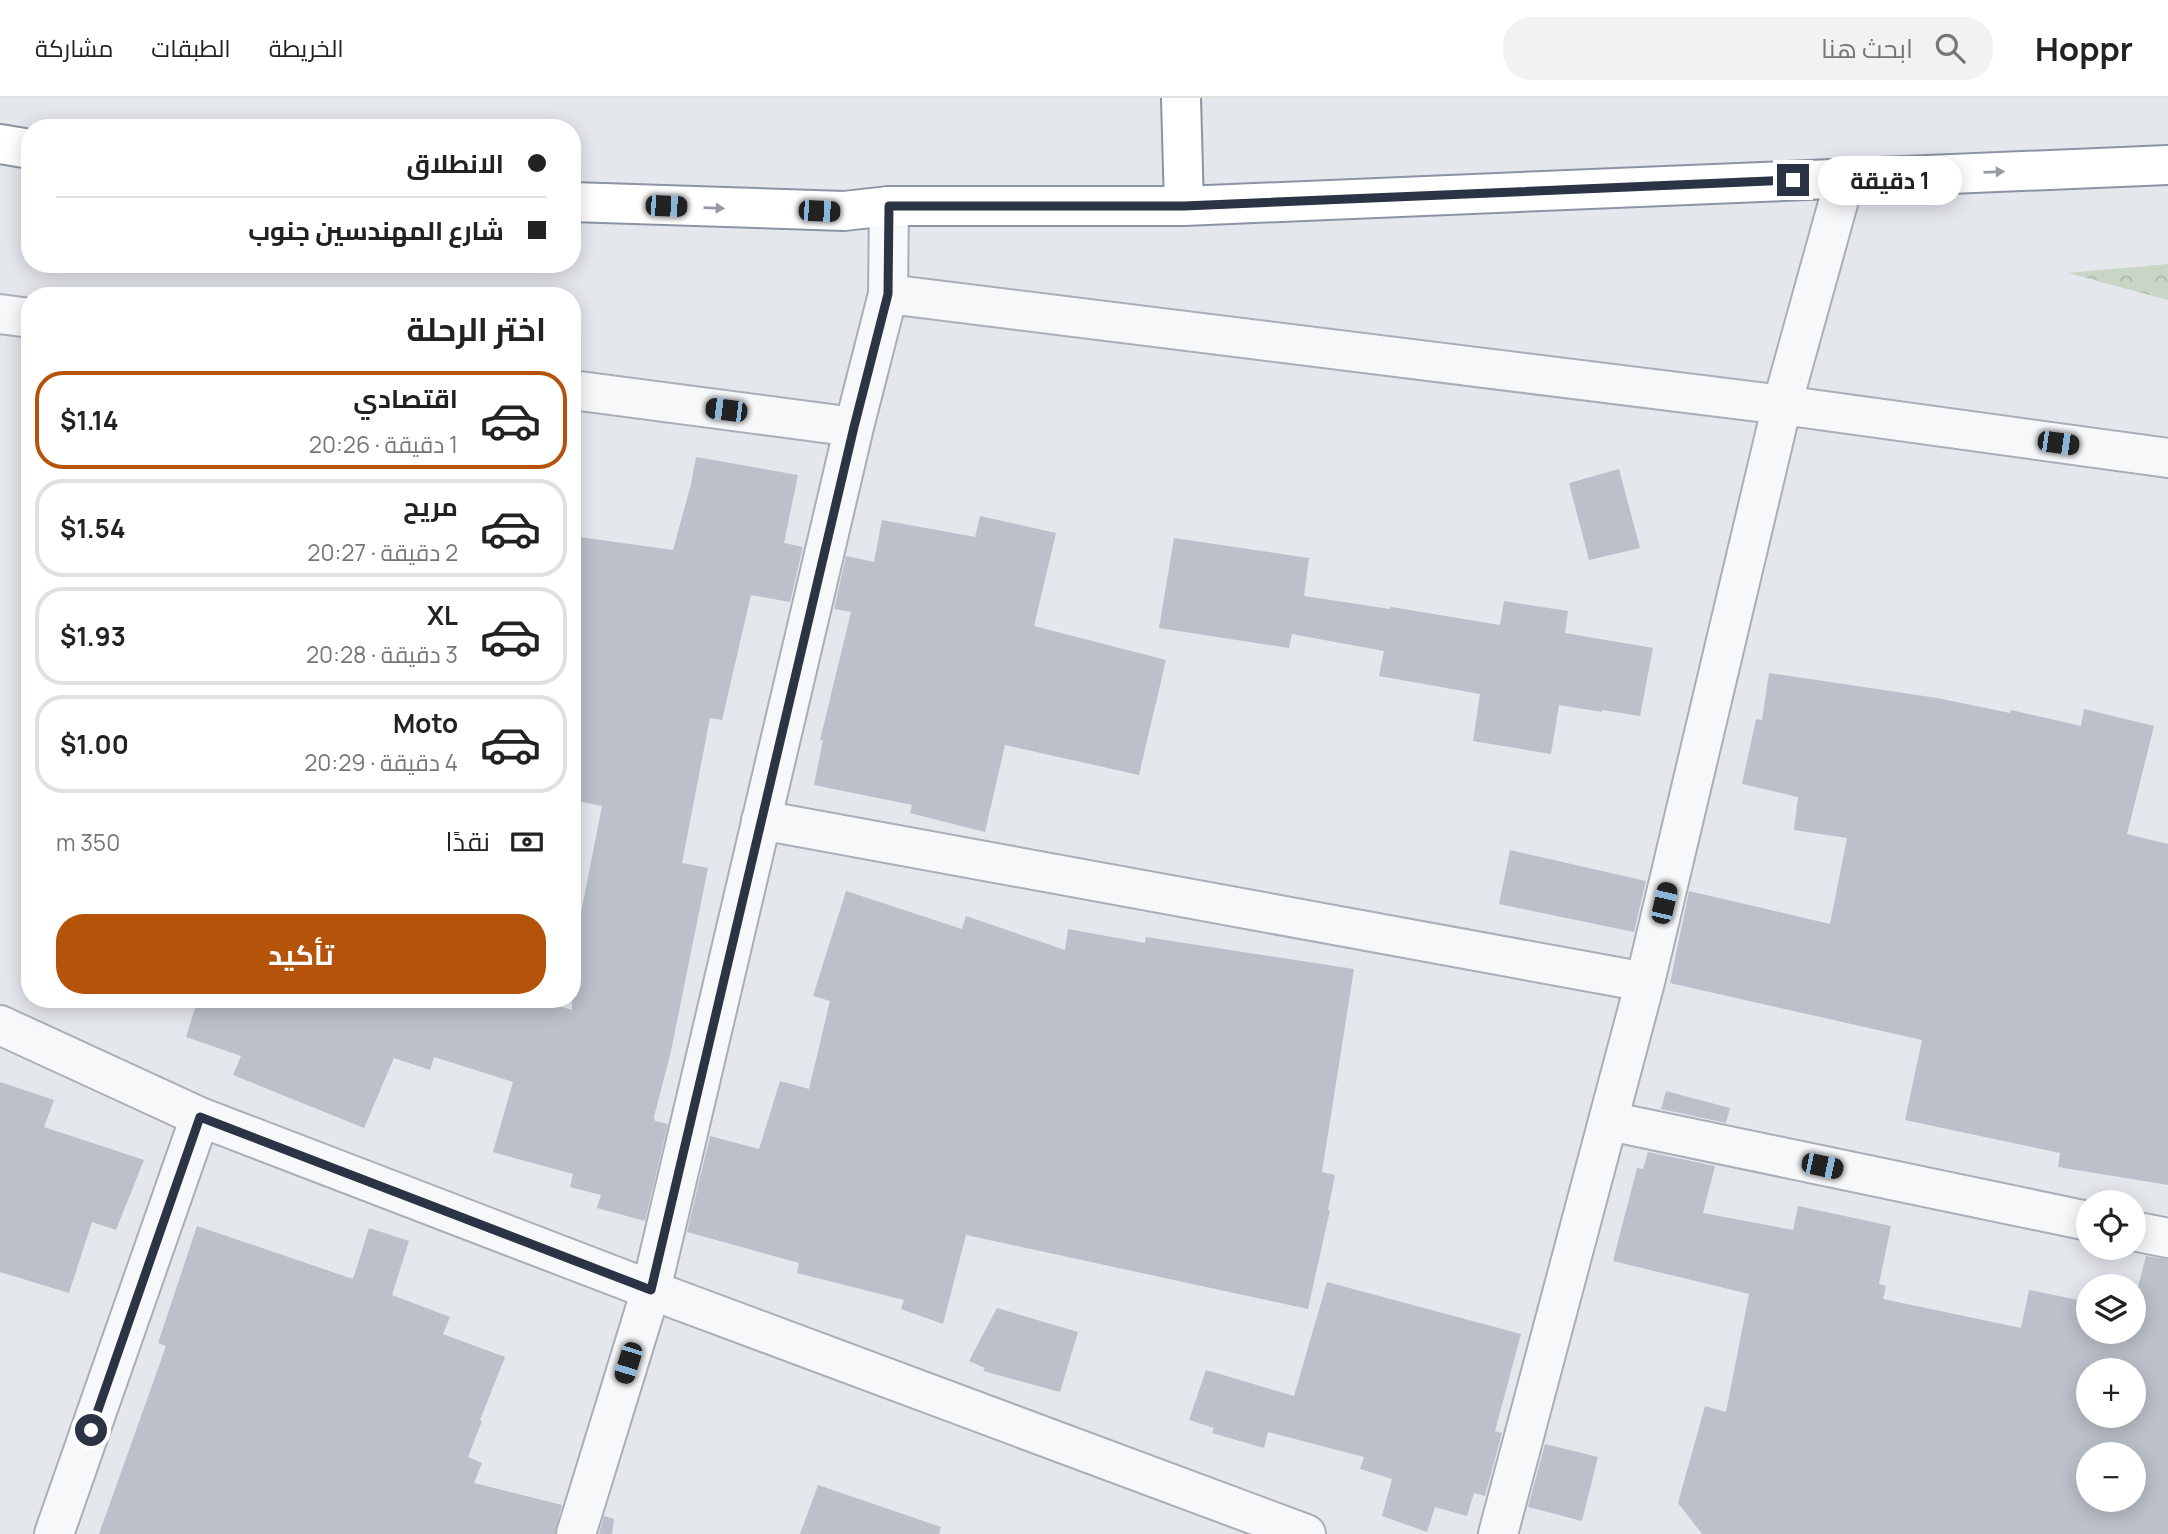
<!DOCTYPE html>
<html lang="ar">
<meta charset="utf-8">
<style>
:root{--surface:#fff;--page:#f2f2f2;--text:#222;--muted:#767676;--line:#e0e0e0;--accent:#b45309}
body{margin:0;font-family:Manrope,Cairo,sans-serif;background:var(--page);color:var(--text);direction:rtl;height:100vh;display:flex;flex-direction:column;font-size:26px;white-space:nowrap}
*{box-sizing:border-box;margin:0}
p{font-size:23px;color:var(--muted)}
.icon{flex:none;width:38px;height:38px;fill:none;stroke:currentColor;stroke-width:2;stroke-linecap:round;stroke-linejoin:round}
.map{position:relative;flex:1;overflow:hidden;direction:ltr}
.sheet{position:absolute;left:21px;top:189px;width:560px;height:721px;display:flex;flex-direction:column;background:var(--surface);border-radius:28px;box-shadow:0 4px 18px #0003;direction:rtl}
.sheet>*{flex:none}
.guide{position:absolute;left:21px;top:21px;width:560px;height:154px;border-radius:28px;box-shadow:0 4px 18px #0003;direction:rtl;display:grid;align-content:center;height:154px;padding:0 35px;background:var(--surface)}
.buttons{position:absolute;left:2076px;top:1092px;display:grid;gap:14px}
.buttons a{display:grid;place-items:center;width:70px;height:70px;border-radius:50%;background:var(--surface);box-shadow:0 4px 18px #0003;font-size:35px}
.end{position:absolute;width:32px;height:32px;margin:-16px;border:9px solid #2b3445;background:#fff;box-shadow:0 0 0 4px #fff}
.from{border-radius:50%}
.bubble{position:absolute;height:49px;border-radius:24px;background:var(--surface);box-shadow:0 4px 18px #0003;font-size:23px;font-weight:700;line-height:49px;text-align:center;direction:rtl}
.car{position:absolute;width:21px;height:42px;margin:-21px -10px;border-radius:9px;box-shadow:0 0 5px 2px #0007;background:linear-gradient(#222 24%,#8ab4d8 0 40%,#222 0 76%,#8ab4d8 0 86%,#222 0)}
.guide b{display:flex;align-items:center;gap:24px;height:66px;font-size:26px}
.guide b+b{border-top:2px solid var(--line)}
.guide i{width:18px;height:18px;background:var(--text)}
ul{padding:0;list-style:none}
li{display:flex;align-items:center;gap:21px;height:98px;margin:0 14px 10px;padding:0 21px;border:4px solid var(--line);border-radius:28px}
li div{flex:1}
li b{display:block;font-size:26px}
li em{font-style:normal;font-weight:700}
li.selected{border-color:var(--accent)}
li>.icon{width:63px;height:63px;stroke-width:1.5}
h2{padding:0 35px;font-size:32px;line-height:84px}
.pay{display:flex;align-items:center;gap:18px;height:77px;padding:0 35px;font-size:26px}
.pay p{margin-inline-start:auto}
.button{display:flex;gap:14px;margin-top:auto;padding:14px 35px}
.button a{flex:1;height:80px;border-radius:28px;background:var(--accent);color:#fff;font-size:28px;font-weight:700;line-height:80px;text-align:center}
header{display:flex;align-items:center;gap:42px;box-sizing:border-box;height:98px;padding:0 35px;background:var(--surface);border-bottom:2px solid var(--line)}
header strong{font-size:33px}
nav{display:flex;gap:38px;margin-inline-start:auto;font-size:24px}
.search{width:490px;height:63px;background:var(--page);display:flex;align-items:center;gap:18px;box-sizing:border-box;padding:0 24px;border-radius:28px;color:var(--muted);font-size:26px}
.map>svg:first-child{display:block}
</style>
<header>
<strong>Hoppr</strong>
<div class="search"><svg class="icon" aria-label="search" viewBox="0 0 24 24"><circle cx="10" cy="10" r="6"/><path d="M15 15l6 6"/></svg>ابحث هنا</div>
<nav><a>الخريطة</a><a>الطبقات</a><a>مشاركة</a></nav>
</header>
<div class="map">
<svg width="2168" height="1436" viewBox="0 0 2168 1436">
<defs>
<pattern id="park-crowns" width="20" height="18" patternUnits="userSpaceOnUse" patternTransform="scale(1.75)"><rect width="20" height="18" fill="#c9d6c5"/><path d="M2 6a3 3 0 1 1 6 0M12 15a3 3 0 1 1 6 0" fill="none" stroke="#adb8ab"/></pattern>
</defs>
<rect width="100%" height="100%" fill="#e4e7ec"/>
<path fill="url(#park-crowns)" d="M 2168,166 L 2168,202 L 2068,175 Z"/>
<path fill="#bbc0ca" fill-rule="evenodd" d="M 696,359 L 798,377 L 784,445 L 803,449 L 790,504 L 751,497 L 722,622 L 710,620 L 682,765 L 708,770 L 671,953 L 654,1019 L 655,1023 L 668,1026 L 645,1123 L 597,1110 L 601,1097 L 570,1089 L 573,1076 L 493,1054 L 513,984 L 434,959 L 430,972 L 394,960 L 364,1030 L 233,977 L 241,958 L 186,939 L 198,901 L 536,901 L 572,912 L 572,860 L 602,708 L 572,702 L 572,438 L 673,452 L 691,386 Z
M 1619,371 L 1640,450 L 1589,462 L 1569,385 Z
M 980,418 L 1056,435 L 1034,528 L 1166,562 L 1139,677 L 1005,647 L 985,734 L 910,715 L 912,707 L 814,687 L 823,642 L 820,642 L 851,514 L 834,511 L 846,458 L 874,464 L 882,422 L 975,439 Z
M 1174,440 L 1309,460 L 1304,498 L 1390,511 L 1391,509 L 1500,527 L 1504,503 L 1568,513 L 1565,535 L 1653,550 L 1640,618 L 1602,612 L 1602,614 L 1559,607 L 1551,656 L 1473,643 L 1480,596 L 1379,578 L 1384,553 L 1292,536 L 1289,550 L 1159,530 Z
M 1769,575 L 1937,600 L 2010,615 L 2011,612 L 2081,628 L 2084,611 L 2154,628 L 2127,736 L 2168,746 L 2168,1087 L 2058,1069 L 2060,1055 L 1905,1022 L 1922,942 L 1670,885 L 1689,793 L 1830,826 L 1847,740 L 1794,732 L 1798,699 L 1742,686 L 1756,621 L 1762,622 Z
M 1510,752 L 1646,783 L 1634,834 L 1499,806 Z
M 846,793 L 962,831 L 966,818 L 1065,852 L 1068,831 L 1145,845 L 1146,839 L 1354,871 L 1322,1074 L 1335,1077 L 1328,1112 L 1330,1112 L 1308,1211 L 966,1137 L 943,1226 L 901,1211 L 904,1202 L 797,1175 L 799,1165 L 687,1134 L 710,1038 L 759,1051 L 780,983 L 809,991 L 830,903 L 813,898 Z
M 0,984 L 54,1002 L 44,1029 L 144,1062 L 116,1132 L 92,1124 L 69,1195 L 0,1174 Z
M 1666,993 L 1730,1010 L 1726,1025 L 1661,1011 Z
M 1648,1054 L 1715,1068 L 1703,1115 L 1793,1132 L 1798,1108 L 1891,1128 L 1879,1186 L 1886,1188 L 1883,1201 L 2021,1230 L 2029,1192 L 2088,1204 L 2088,1234 L 2133,1234 L 2133,1208 L 2146,1158 L 2168,1161 L 2168,1436 L 1702,1436 L 1678,1405 L 1705,1308 L 1726,1314 L 1749,1196 L 1613,1163 L 1637,1070 L 1643,1071 ZM 2088,1272 L 2133,1272 L 2133,1318 L 2088,1318 ZM 2088,1356 L 2133,1356 L 2133,1402 L 2088,1402 Z
M 197,1128 L 353,1181 L 369,1130 L 409,1143 L 392,1197 L 450,1219 L 443,1236 L 505,1259 L 480,1322 L 482,1323 L 468,1359 L 482,1365 L 474,1385 L 562,1407 L 555,1436 L 99,1436 L 166,1248 L 158,1245 Z
M 1327,1184 L 1521,1236 L 1495,1333 L 1502,1335 L 1485,1398 L 1474,1395 L 1467,1418 L 1435,1409 L 1427,1434 L 1382,1418 L 1392,1381 L 1360,1371 L 1364,1359 L 1268,1334 L 1264,1350 L 1212,1335 L 1214,1330 L 1189,1322 L 1206,1272 L 1294,1298 Z
M 997,1210 L 1078,1234 L 1060,1294 L 983,1273 L 985,1270 L 969,1263 Z
M 1545,1346 L 1598,1359 L 1582,1423 L 1528,1409 Z
M 818,1387 L 941,1429 L 939,1436 L 800,1436 Z
M 604,1418 L 614,1421 L 612,1436 L 599,1436 Z"/>
<g fill="none" stroke-linecap="round" stroke-linejoin="round">
<g stroke="#a9aeb7" stroke-width="42">
<path id="street" d="M 888,196 L 1782,307 L 2168,360
M 0,216 L 30,220
M 572,292 L 854,329
M 761,722 L 1645,884
M 0,927 L 200,1019 L 651,1192 L 1306,1436
M 1609,1023 L 2088,1123
M 2133,1133 L 2168,1140
M 54,1436 L 200,1019
M 576,1436 L 651,1192 L 854,329 L 888,196 L 889,108
M 1498,1436 L 1645,884 L 1782,307 L 1845,80"/>
</g>
<g stroke="#8b94a3" stroke-width="42">
<path id="highway" d="M 1181,0 L 1184,108
M 0,46 L 30,51
M 572,104 L 844,113 L 889,108 L 1184,108 L 2168,67"/>
</g>
<use href="#street" stroke="#f7f8fa" stroke-width="38"/>
<use href="#highway" stroke="#fff" stroke-width="38"/>
</g>
<defs><path id="oneway-solid" d="M-6-.8H1V-3.2L6.5 0L1 3.2V.8H-6Z" transform="scale(1.75)"/></defs>
<g fill="#959aa2">
<use href="#oneway-solid" transform="translate(1994 74) rotate(-2)"/>
<use href="#oneway-solid" transform="translate(714 110) rotate(2)"/>
</g>
<g fill="none" stroke-linecap="round" stroke-linejoin="round">
<path stroke="#2b3445" stroke-width="9" d="M 91,1332 L 200,1019 L 651,1192 L 854,329 L 888,196 L 889,108 L 1184,108 L 1793,82"/>
</g>
</svg>
<div class="buttons">
<a><svg class="icon" aria-label="locate" viewBox="0 0 24 24"><circle cx="12" cy="12" r="6"/><path d="M12 2v4M12 18v4M2 12h4M18 12h4"/></svg></a>
<a><svg class="icon" aria-label="layers" viewBox="0 0 24 24"><path d="M12 4l9 5-9 5-9-5zM3 14l9 5 9-5"/></svg></a>
<a>+</a>
<a>−</a>
</div>
<i class="end from" style="left:91px;top:1332px"></i>
<i class="end" style="left:1793px;top:82px"></i>
<div class="bubble" style="left:1818px;top:58px;width:144px">1 دقيقة</div>
<i class="car" style="left:666px;top:108px;rotate:92deg"></i>
<i class="car" style="left:819px;top:113px;rotate:92deg"></i>
<i class="car" style="left:726px;top:312px;rotate:277deg"></i>
<i class="car" style="left:2058px;top:345px;rotate:98deg"></i>
<i class="car" style="left:1664px;top:805px;rotate:13deg"></i>
<i class="car" style="left:1822px;top:1068px;rotate:102deg"></i>
<i class="car" style="left:628px;top:1265px;rotate:197deg"></i>
<div class="guide">
<b><i class="from"></i>الانطلاق</b>
<b><i></i>شارع المهندسين جنوب</b>
</div>
<section class="sheet">
<h2>اختر الرحلة</h2>
<ul>
<li class="selected"><svg class="icon" aria-label="car" viewBox="0 0 24 24"><path d="M5 17H2v-5l4-1 3-4h7l3 4 3 1v5h-3M9 17h6M6 11h13"/><circle cx="7" cy="17" r="2"/><circle cx="17" cy="17" r="2"/></svg><div><b>اقتصادي</b><p>1 دقيقة · 20:26</p></div><em>$1.14</em></li>
<li><svg class="icon" aria-label="car" viewBox="0 0 24 24"><path d="M5 17H2v-5l4-1 3-4h7l3 4 3 1v5h-3M9 17h6M6 11h13"/><circle cx="7" cy="17" r="2"/><circle cx="17" cy="17" r="2"/></svg><div><b>مريح</b><p>2 دقيقة · 20:27</p></div><em>$1.54</em></li>
<li><svg class="icon" aria-label="car" viewBox="0 0 24 24"><path d="M5 17H2v-5l4-1 3-4h7l3 4 3 1v5h-3M9 17h6M6 11h13"/><circle cx="7" cy="17" r="2"/><circle cx="17" cy="17" r="2"/></svg><div><b>XL</b><p>3 دقيقة · 20:28</p></div><em>$1.93</em></li>
<li><svg class="icon" aria-label="car" viewBox="0 0 24 24"><path d="M5 17H2v-5l4-1 3-4h7l3 4 3 1v5h-3M9 17h6M6 11h13"/><circle cx="7" cy="17" r="2"/><circle cx="17" cy="17" r="2"/></svg><div><b>Moto</b><p>4 دقيقة · 20:29</p></div><em>$1.00</em></li>
</ul>
<div class="pay"><svg class="icon" aria-label="cash" viewBox="0 0 24 24"><path d="M3 7h18v10H3z"/><circle cx="12" cy="12" r="2"/></svg>نقدًا<p>350 m</p></div>
<div class="button"><a>تأكيد</a></div>
</section>
</div>
